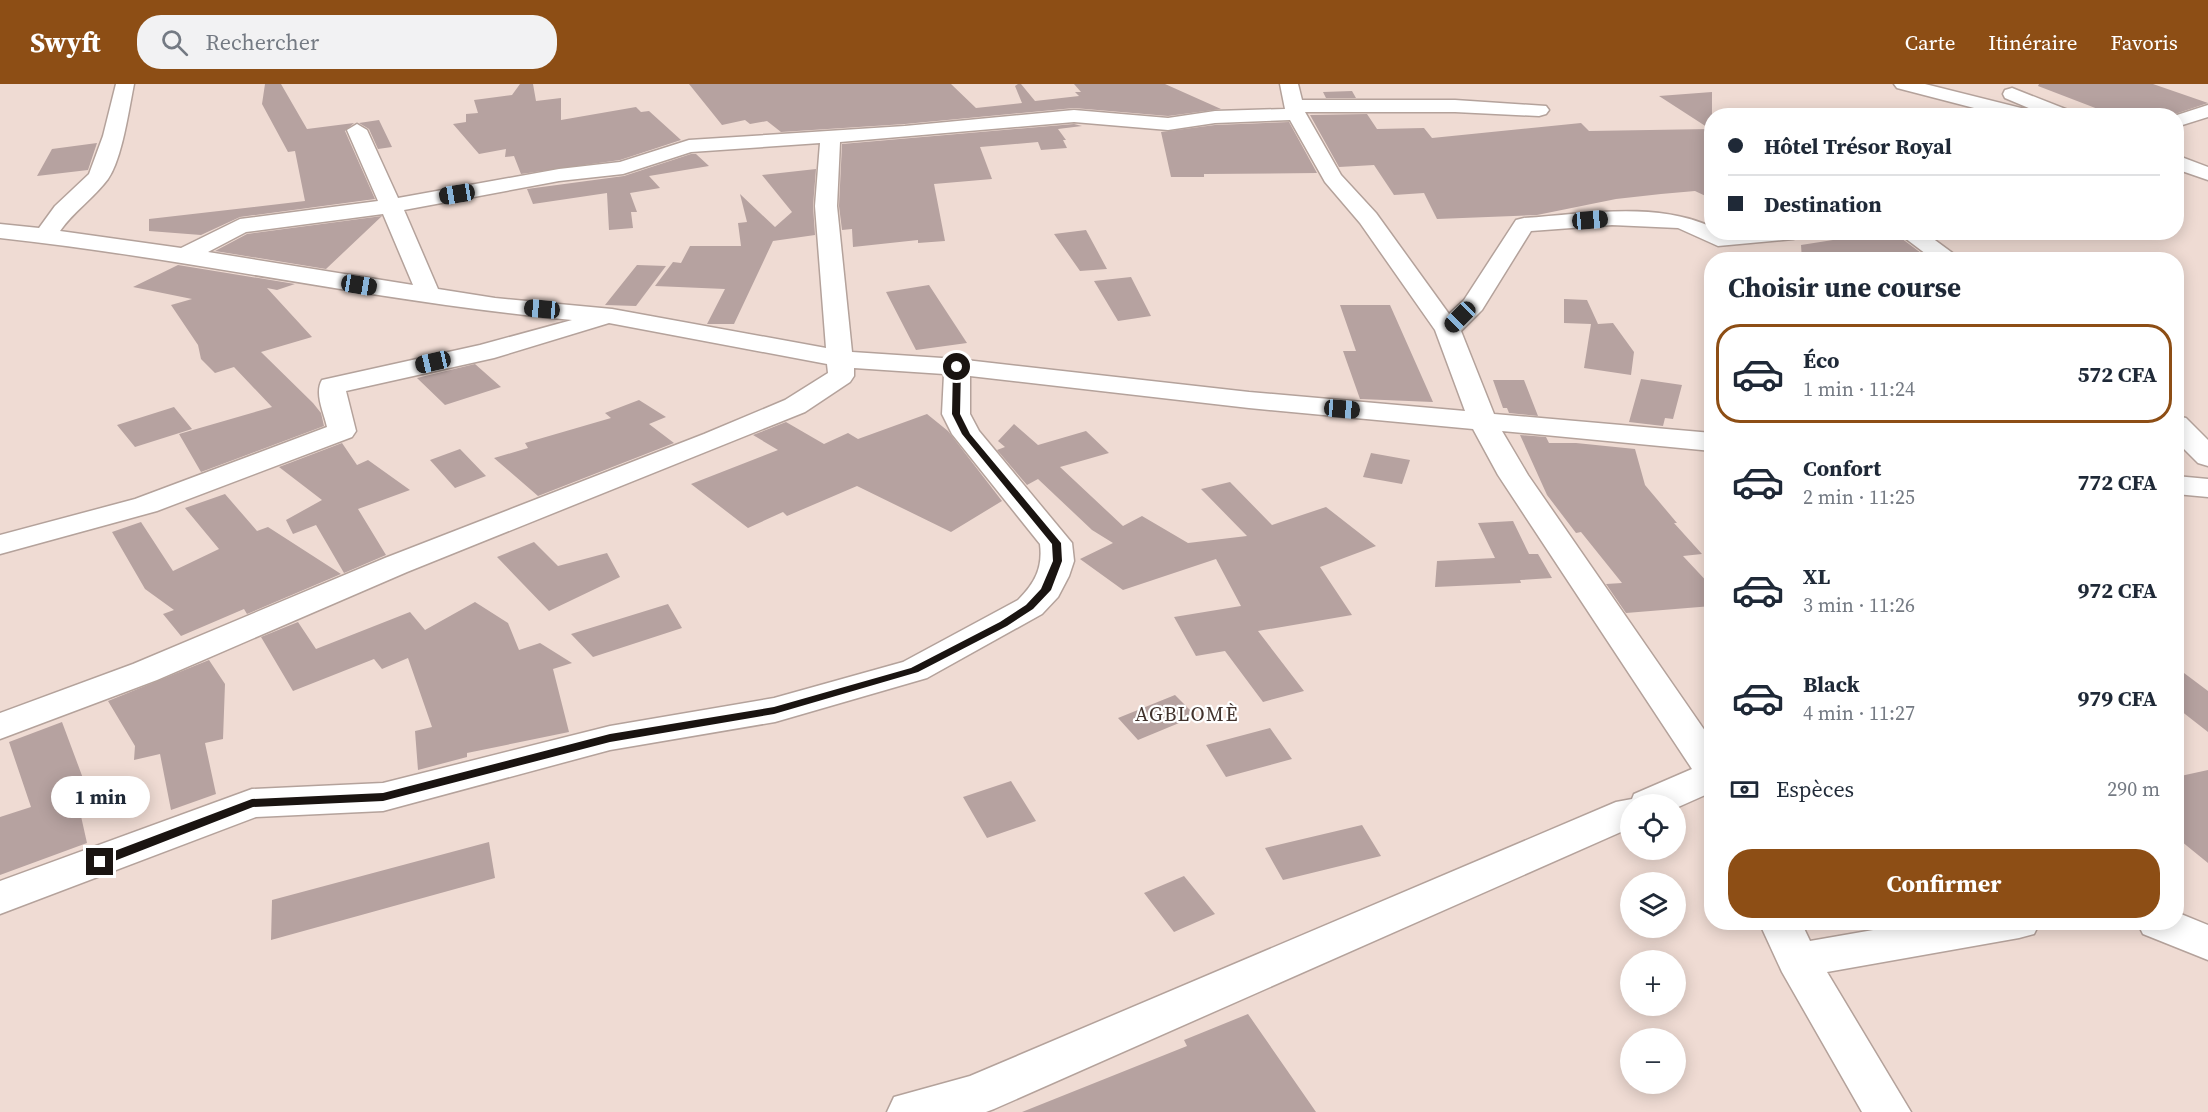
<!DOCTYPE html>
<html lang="fr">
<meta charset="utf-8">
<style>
:root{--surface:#fff;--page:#f2f2f3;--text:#1f2937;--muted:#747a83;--line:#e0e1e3;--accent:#8d4e15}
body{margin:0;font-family:"Source Serif 4",serif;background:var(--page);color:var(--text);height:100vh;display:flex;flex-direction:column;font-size:22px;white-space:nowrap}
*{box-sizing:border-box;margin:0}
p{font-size:20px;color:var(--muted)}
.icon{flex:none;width:33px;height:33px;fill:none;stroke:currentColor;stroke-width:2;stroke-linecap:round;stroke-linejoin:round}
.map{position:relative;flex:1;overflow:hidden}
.details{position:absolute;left:1704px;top:168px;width:480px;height:678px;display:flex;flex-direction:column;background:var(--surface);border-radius:24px;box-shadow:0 3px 15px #0003}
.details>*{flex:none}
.banner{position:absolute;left:1704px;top:24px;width:480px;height:132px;border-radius:24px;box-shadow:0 3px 15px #0003;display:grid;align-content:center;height:132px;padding:0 24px;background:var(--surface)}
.tools{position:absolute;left:1620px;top:710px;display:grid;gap:12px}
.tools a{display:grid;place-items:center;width:66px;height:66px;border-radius:50%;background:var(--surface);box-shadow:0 3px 15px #0003;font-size:30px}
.end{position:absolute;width:27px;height:27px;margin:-14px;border:8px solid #1a1411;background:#fff;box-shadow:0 0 0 3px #fff}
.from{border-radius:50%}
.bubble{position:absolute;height:42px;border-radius:21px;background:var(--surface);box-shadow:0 3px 15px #0003;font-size:20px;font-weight:700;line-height:42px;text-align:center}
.car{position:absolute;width:18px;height:36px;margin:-18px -9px;border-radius:8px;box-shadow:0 0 4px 2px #0007;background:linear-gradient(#222 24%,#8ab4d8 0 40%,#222 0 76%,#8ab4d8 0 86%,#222 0)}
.banner b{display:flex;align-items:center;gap:21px;height:57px;font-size:22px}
.banner b+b{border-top:2px solid var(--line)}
.banner i{width:15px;height:15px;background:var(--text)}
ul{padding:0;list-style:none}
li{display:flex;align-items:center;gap:18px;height:99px;margin:0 12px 9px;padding:0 12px;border:3px solid transparent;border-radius:24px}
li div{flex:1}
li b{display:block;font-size:22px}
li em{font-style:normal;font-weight:700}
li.active{border-color:var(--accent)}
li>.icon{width:54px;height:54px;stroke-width:1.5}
h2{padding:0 24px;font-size:27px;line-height:72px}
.pay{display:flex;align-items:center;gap:15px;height:66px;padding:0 24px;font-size:22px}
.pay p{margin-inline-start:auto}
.cta{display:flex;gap:12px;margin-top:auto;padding:12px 24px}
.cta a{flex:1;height:69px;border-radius:24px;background:var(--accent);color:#fff;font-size:24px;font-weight:700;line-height:69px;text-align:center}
header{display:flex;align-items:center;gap:36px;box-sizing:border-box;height:84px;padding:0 30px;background:var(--accent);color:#fff}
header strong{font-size:28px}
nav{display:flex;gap:33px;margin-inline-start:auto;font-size:21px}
.search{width:420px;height:54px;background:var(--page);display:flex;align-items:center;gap:15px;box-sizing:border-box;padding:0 21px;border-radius:24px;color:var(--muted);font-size:22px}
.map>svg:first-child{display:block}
</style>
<header>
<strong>Swyft</strong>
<div class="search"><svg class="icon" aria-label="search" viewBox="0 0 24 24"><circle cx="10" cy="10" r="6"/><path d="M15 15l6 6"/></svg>Rechercher</div>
<nav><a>Carte</a><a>Itinéraire</a><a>Favoris</a></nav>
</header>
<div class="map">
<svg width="2208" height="1028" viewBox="0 0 2208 1028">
<rect width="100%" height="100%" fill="#efdbd3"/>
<path fill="#b6a2a0" d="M 265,0 L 281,0 L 307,45 L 354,39 L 345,47 L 375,115 L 240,133 L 201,151 L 149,147 L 149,135 L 305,117 L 295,67 L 288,68 L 262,20 Z
M 520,0 L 533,0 L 536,17 L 561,14 L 561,36 L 636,23 L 641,28 L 649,27 L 681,56 L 620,76 L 521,90 L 514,72 L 505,73 L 506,65 L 479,70 L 453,40 L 466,38 L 466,30 L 478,29 L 474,16 L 512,11 Z
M 689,0 L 951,0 L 976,24 L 1022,19 L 1015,2 L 1018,0 L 1021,0 L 1035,17 L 1079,12 L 1075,8 L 1081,8 L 1074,0 L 1165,0 L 1221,25 L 1168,32 L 1074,24 L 905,40 L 781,48 L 767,37 L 750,40 L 745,36 L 722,41 Z
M 2039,0 L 2153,0 L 2208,19 L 2169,32 L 2151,32 L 2135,26 L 2111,30 L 2038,2 Z
M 1352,7 L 1356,14 L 1326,14 L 1323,8 Z
M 1712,8 L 1712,115 L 1695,107 L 1661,110 L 1616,115 L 1537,131 L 1437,135 L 1424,109 L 1394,111 L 1374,81 L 1339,83 L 1310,31 L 1367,30 L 1377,45 L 1424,44 L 1432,54 L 1581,39 L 1589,47 L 1710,45 L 1659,12 Z
M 379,36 L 392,63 L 378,65 L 369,45 L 359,39 Z
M 1289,38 L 1317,89 L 1204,90 L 1204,93 L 1171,93 L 1161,48 L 1215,41 Z
M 1074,40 L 1082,42 L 1058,45 L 1066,56 L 1063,56 L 1067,64 L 1041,66 L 1038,58 L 980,63 L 992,95 L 934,100 L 945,157 L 918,159 L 918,156 L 853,163 L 852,145 L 842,146 L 839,122 L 842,60 Z
M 97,59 L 88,86 L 37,92 L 52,65 Z
M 691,70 L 696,70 L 709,82 L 649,92 L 660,104 L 630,109 L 637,128 L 631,128 L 633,144 L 609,146 L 607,109 L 533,120 L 527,105 L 624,92 Z
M 816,85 L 813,122 L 815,151 L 773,157 L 734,240 L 707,240 L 725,205 L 655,202 L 673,178 L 681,179 L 690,162 L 741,162 L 738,139 L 747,138 L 740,110 L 775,143 L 792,128 L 762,91 Z
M 382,132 L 326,185 L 215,167 L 247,150 Z
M 1086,146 L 1107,185 L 1080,187 L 1054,150 Z
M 1884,148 L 1893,148 L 1921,169 L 1877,176 L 1802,176 L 1801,161 Z
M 178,181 L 295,200 L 277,206 L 267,204 L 312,253 L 261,268 L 313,319 L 321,329 L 324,342 L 201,388 L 179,350 L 272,323 L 234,283 L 215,289 L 201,275 L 198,261 L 171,221 L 192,215 L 133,203 Z
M 637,181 L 666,182 L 636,222 L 605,221 Z
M 1131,193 L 1151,232 L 1118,237 L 1094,197 Z
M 929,201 L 946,227 L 967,259 L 916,266 L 886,208 Z
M 1564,215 L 1587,216 L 1598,240 L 1613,239 L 1634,268 L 1631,291 L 1584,284 L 1591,240 L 1564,239 Z
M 1340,221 L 1390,221 L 1433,318 L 1360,315 L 1343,267 L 1356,267 Z
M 475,280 L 501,303 L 445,321 L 417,294 Z
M 1641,295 L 1682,301 L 1673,335 L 1665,334 L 1663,342 L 1629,338 Z
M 1493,296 L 1524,296 L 1538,332 L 1509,329 L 1507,324 L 1503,324 Z
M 639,316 L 666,333 L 649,340 L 674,359 L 538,412 L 494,374 L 528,364 L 525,359 L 611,334 L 605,329 Z
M 174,323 L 192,345 L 135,363 L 117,341 Z
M 927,330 L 948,347 L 1002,417 L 951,448 L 857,402 L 787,432 L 783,428 L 748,444 L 691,400 L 778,366 L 753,351 L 786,338 L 824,360 L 848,349 L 858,355 Z
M 1014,340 L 1038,361 L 1086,347 L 1109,369 L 1060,383 L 1123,442 L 1142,432 L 1188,459 L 1247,452 L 1201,405 L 1230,398 L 1272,441 L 1326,423 L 1376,462 L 1320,483 L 1352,531 L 1258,547 L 1304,607 L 1263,618 L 1225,567 L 1196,572 L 1174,533 L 1241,522 L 1216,475 L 1123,506 L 1080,475 L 1113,459 L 1092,446 L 1038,395 L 1027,401 L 997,366 L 1005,363 L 998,357 Z
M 1520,351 L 1546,353 L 1549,359 L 1576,359 L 1635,365 L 1645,401 L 1677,439 L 1674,439 L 1702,470 L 1683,472 L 1712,503 L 1712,522 L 1626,529 L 1606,500 L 1622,499 L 1581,448 L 1576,449 L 1547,411 Z
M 342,359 L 357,381 L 368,376 L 410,406 L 358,425 L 386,471 L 344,489 L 316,441 L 293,450 L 286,436 L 322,416 L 279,383 Z
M 460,365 L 486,392 L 455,404 L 430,376 Z
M 1371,369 L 1410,376 L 1402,400 L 1363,393 Z
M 225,410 L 257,447 L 268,443 L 341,490 L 247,530 L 244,525 L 181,552 L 163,530 L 174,526 L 145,505 L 112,448 L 141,438 L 173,487 L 219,465 L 185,424 Z
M 1513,437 L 1529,470 L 1538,470 L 1552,494 L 1520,496 L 1521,499 L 1435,503 L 1437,477 L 1495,474 L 1478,439 Z
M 534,458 L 558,482 L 607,469 L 620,493 L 549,527 L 497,473 Z
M 475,518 L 508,539 L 519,566 L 540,559 L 572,579 L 553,585 L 569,648 L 467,669 L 467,673 L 418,686 L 415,647 L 432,643 L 408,574 L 382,585 L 374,575 L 293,607 L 261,553 L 298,538 L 316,565 L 410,528 L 425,546 Z
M 668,520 L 682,544 L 593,573 L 571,550 Z
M 209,576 L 225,600 L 223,655 L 205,659 L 216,710 L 171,726 L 160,670 L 134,676 L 135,662 L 108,617 Z
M 2176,583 L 2208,607 L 2208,648 L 2176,623 Z
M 1175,611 L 1196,632 L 1138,656 L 1118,634 Z
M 62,638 L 84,697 L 74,701 L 87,759 L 0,791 L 0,733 L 31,723 L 9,658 Z
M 1270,644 L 1292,675 L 1226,693 L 1206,661 Z
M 2208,686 L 2208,779 L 2176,753 L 2176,693 Z
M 1011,697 L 1036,737 L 987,754 L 963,713 Z
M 1362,741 L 1381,772 L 1283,796 L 1265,764 Z
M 489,758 L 495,794 L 271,856 L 272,816 Z
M 1184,792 L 1215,830 L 1174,848 L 1144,809 Z
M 1248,930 L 1316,1028 L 1022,1028 L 1187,962 L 1184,956 Z"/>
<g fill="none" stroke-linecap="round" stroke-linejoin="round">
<g stroke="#b4a29b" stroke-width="3">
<path id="street" d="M 116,0 L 134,0 C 129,25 122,75 108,95 C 94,114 74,127 60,147 L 181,164 L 240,135 L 378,117 L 347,46 L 357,40 L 367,46 L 398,114 L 559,85 L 620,78 L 689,56 L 905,42 L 1074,26 L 1168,34 L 1215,27 L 1285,25 L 1280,0 L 1298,0 L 1302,16 L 1455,16 L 1546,22 L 1549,26 L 1546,30 L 1539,32 L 1455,28 L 1305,28 L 1341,91 L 1376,129 L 1449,230 L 1464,216 L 1516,136 L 1524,134 C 1585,130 1655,117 1712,143 L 1712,148 L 1804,148 L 1801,153 L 1793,155 L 1718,162 L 1678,144 L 1612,141 L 1531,147 L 1482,226 L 1461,247 L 1494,330 L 1712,349 L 1712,367 L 1502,347 L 1528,391 L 1712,657 L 1712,708 L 1676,724 L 1676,720 L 1630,720 L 1630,744 L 994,1025 L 986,1028 L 887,1028 L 894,1013 L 970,992 L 1616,718 L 1632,715 L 1634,710 L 1692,685 L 1498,391 L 1473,345 L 1249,324 L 970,292 L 970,330 L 979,347 L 1072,459 L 1074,477 L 1069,492 L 1058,513 L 1042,530 L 927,594 L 775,638 L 610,666 L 383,727 L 256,733 L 0,830 L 0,797 L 252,705 L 383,699 L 610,642 L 774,614 L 903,578 L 1018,516 C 1035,499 1043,484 1040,460 L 952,350 L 942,330 L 944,290 L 854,284 L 854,292 L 850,298 L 805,328 L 407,488 L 157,596 L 0,655 L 0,629 L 133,580 L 385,474 L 704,350 L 785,316 L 828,289 L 827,280 L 609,239 L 494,274 L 346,307 L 356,347 L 352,353 L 157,427 L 0,470 L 0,451 L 135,415 L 327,343 C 324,329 314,309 322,296 L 480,261 L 572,236 C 380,218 192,175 0,154 L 0,140 L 39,144 L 55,122 L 89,90 L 103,52 ZM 1290,36 L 1325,98 L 1360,139 L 1435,246 L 1465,327 L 1249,308 L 957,275 L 852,268 L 837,122 L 840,58 L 1074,38 L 1168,46 L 1215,39 ZM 820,59 L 815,122 L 826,264 L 612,225 L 495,214 L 438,205 L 404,126 L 559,97 L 623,90 L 691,68 ZM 383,130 L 413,201 L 208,168 L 246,148 Z
M 1894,0 L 1925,0 L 2037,28 L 2039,32 L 2005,32 L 1897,4 Z
M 2012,4 L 2073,28 L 2075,32 L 2048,32 L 2005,14 L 2003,10 L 2005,6 Z
M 2208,21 L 2208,33 L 2176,43 L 2176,32 L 2174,32 Z
M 2176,71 L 2208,83 L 2208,96 L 2176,85 Z
M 1897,148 L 1924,148 L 1962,176 L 1934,176 Z
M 2176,332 L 2186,334 L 2208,356 L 2208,382 L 2198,379 L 2176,357 Z
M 2176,392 L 2208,395 L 2208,413 L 2176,410 Z
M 2176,828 L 2208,841 L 2208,876 L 2143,850 L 2137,838 L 2176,838 Z
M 1759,838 L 1801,838 L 1810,857 L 1919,838 L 2040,838 L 2034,850 L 2019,854 L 1827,888 L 1911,1028 L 1862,1028 L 1782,888 Z"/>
</g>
<use href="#street" fill="#fff" fill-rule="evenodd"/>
</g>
<path fill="#1a1411" d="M 957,281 L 961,283 L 960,330 L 970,350 L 1061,459 L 1062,477 L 1051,506 L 1033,525 L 1007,542 L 918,588 L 774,630 L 610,658 L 383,717 L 253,723 L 104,781 L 96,781 L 96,774 L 252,715 L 383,709 L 610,650 L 774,623 L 911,584 L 1000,538 L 1026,521 L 1041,505 L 1053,477 L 1052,460 L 962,350 L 952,330 L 953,283 Z"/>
<g text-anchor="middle" stroke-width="4.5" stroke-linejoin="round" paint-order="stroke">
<g font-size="20" letter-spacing="1.5" fill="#41322c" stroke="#fff">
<text x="1187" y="637">AGBLOMÈ</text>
</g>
</g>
</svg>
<div class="tools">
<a><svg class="icon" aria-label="locate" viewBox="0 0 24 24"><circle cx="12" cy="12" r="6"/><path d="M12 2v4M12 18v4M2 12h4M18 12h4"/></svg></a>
<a><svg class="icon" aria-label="layers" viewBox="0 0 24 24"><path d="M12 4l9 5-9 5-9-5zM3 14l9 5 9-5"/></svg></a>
<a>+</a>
<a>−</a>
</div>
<i class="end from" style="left:957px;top:283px"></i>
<i class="end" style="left:100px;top:778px"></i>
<div class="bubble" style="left:51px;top:692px;width:99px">1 min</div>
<i class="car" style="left:457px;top:110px;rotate:261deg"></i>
<i class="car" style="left:1590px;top:136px;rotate:85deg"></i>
<i class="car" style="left:359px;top:201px;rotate:99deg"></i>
<i class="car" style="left:542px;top:225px;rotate:275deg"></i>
<i class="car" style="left:1460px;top:233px;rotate:225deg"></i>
<i class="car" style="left:433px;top:278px;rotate:257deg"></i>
<i class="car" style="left:1342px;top:325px;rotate:95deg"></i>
<div class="banner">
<b><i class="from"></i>Hôtel Trésor Royal</b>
<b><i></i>Destination</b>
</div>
<section class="details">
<h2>Choisir une course</h2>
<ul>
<li class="active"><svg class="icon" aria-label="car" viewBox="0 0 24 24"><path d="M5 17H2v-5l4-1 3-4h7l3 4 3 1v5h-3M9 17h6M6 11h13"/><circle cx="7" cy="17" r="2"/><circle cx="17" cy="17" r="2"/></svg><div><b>Éco</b><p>1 min · 11:24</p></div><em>572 CFA</em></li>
<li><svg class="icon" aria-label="car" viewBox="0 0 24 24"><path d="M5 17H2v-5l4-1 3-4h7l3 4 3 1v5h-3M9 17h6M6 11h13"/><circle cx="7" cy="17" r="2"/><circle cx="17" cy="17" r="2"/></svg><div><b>Confort</b><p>2 min · 11:25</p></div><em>772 CFA</em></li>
<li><svg class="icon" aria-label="car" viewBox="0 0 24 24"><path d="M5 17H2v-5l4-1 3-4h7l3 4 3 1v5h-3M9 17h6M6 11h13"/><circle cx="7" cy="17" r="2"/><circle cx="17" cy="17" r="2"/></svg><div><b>XL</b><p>3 min · 11:26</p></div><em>972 CFA</em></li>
<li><svg class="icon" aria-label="car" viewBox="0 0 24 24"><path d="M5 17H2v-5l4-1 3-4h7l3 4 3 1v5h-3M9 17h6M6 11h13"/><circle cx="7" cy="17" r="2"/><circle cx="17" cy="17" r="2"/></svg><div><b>Black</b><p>4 min · 11:27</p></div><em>979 CFA</em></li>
</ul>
<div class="pay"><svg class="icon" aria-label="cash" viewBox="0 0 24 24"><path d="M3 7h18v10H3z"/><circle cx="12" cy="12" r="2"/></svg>Espèces<p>290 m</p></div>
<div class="cta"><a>Confirmer</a></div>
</section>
</div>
